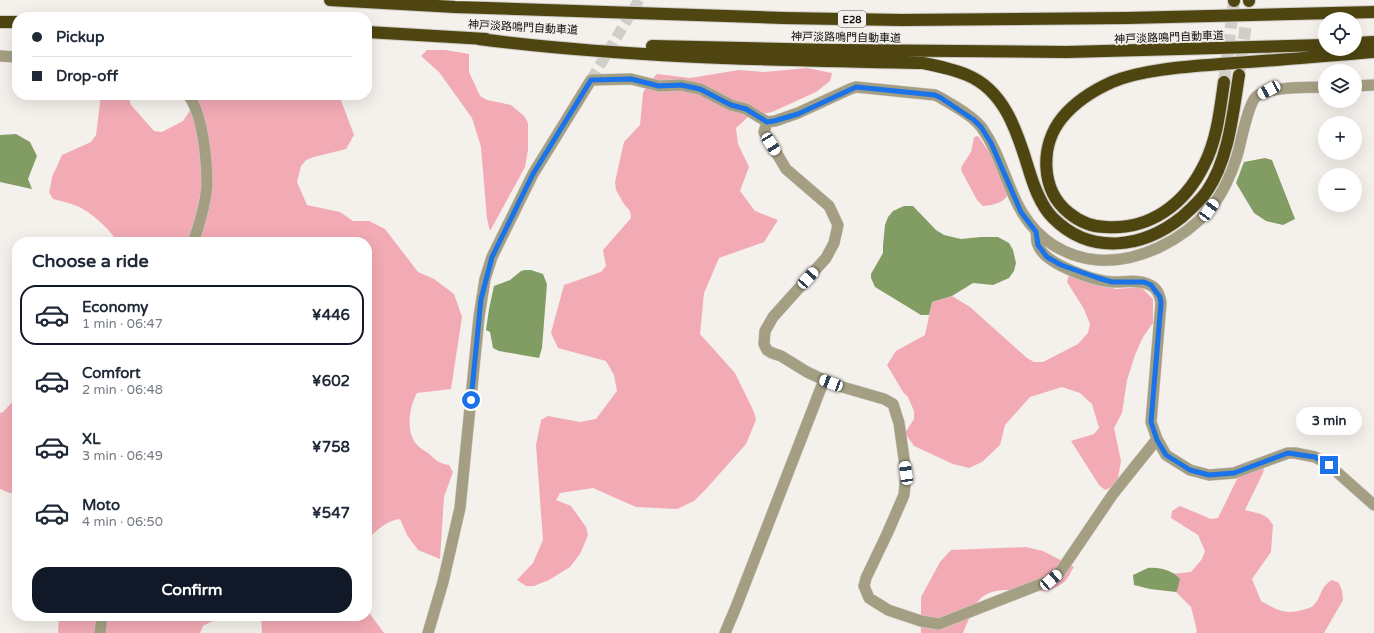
<!DOCTYPE html>
<meta charset="utf-8">
<style>
:root{--surface:#fff;--page:#f2f2f3;--text:#1f2937;--muted:#747a83;--line:#e0e1e3;--accent:#111827}
body{margin:0;font-family:"Varela Round","Noto Sans JP",sans-serif;background:var(--page);color:var(--text);height:100vh;display:flex;flex-direction:column;font-size:15px;white-space:nowrap}
*{box-sizing:border-box;margin:0}
p{font-size:13px;color:var(--muted)}
.icon{flex:none;width:22px;height:22px;fill:none;stroke:currentColor;stroke-width:2;stroke-linecap:round;stroke-linejoin:round}
.map{position:relative;flex:1;overflow:hidden}
.panel{position:absolute;left:12px;top:237px;width:360px;height:384px;display:flex;flex-direction:column;background:var(--surface);border-radius:16px;box-shadow:0 4px 16px #0002}
.panel>*{flex:none}
.hud{position:absolute;left:12px;top:12px;width:360px;height:88px;border-radius:16px;box-shadow:0 4px 16px #0002;display:grid;align-content:center;height:88px;padding:0 20px;background:var(--surface)}
.fabs{position:absolute;left:1318px;top:12px;display:grid;gap:8px}
.fabs a{display:grid;place-items:center;width:44px;height:44px;border-radius:50%;background:var(--surface);box-shadow:0 4px 16px #0002;font-size:20px}
.end{position:absolute;width:18px;height:18px;margin:-9px;border:5px solid #1a73e8;background:#fff;box-shadow:0 0 0 2px #fff}
.from{border-radius:50%}
.bubble{position:absolute;height:28px;border-radius:14px;background:var(--surface);box-shadow:0 4px 16px #0002;font-size:13px;font-weight:800;line-height:28px;text-align:center}
.car{position:absolute;width:12px;height:24px;margin:-12px -6px;border-radius:5px;box-shadow:0 0 3px 1px #0007;background:linear-gradient(#fff 24%,#345 0 40%,#fff 0 76%,#345 0 86%,#fff 0)}
.hud b{display:flex;align-items:center;gap:14px;height:38px;font-size:15px}
.hud b+b{border-top:1px solid var(--line)}
.hud i{width:10px;height:10px;background:var(--text)}
ul{padding:0;list-style:none}
li{display:flex;align-items:center;gap:12px;height:60px;margin:0 8px 6px;padding:0 12px;border:2px solid transparent;border-radius:16px}
li div{flex:1}
li b{display:block;font-size:15px}
li em{font-style:normal;font-weight:800}
li.on{border-color:var(--accent)}
li>.icon{width:36px;height:36px;stroke-width:1.5}
h2{padding:0 20px;font-size:18px;line-height:48px}
.button{display:flex;gap:8px;margin-top:auto;padding:8px 20px}
.button a{flex:1;height:46px;border-radius:16px;background:var(--accent);color:#fff;font-size:16px;font-weight:800;line-height:46px;text-align:center}
.map>svg:first-child{display:block}
</style>
<div class="map">
<svg width="1374" height="633" viewBox="0 0 1374 633">
<rect width="100%" height="100%" fill="#f4f0eb"/>
<path fill="#f2abb5" d="M 427,50 L 445,50 L 469,54 L 469,72 L 480,96 L 487,100 L 511,105 L 524,116 L 528,123 L 528,150 L 525,167 L 490,231 L 487,219 L 481,147 L 472,118 L 439,72 L 421,56 Z
M 807,68 L 832,73 L 830,81 L 816,92 L 772,112 L 748,117 L 736,128 L 738,144 L 749,167 L 740,191 L 755,211 L 778,220 L 764,242 L 719,258 L 704,293 L 700,334 L 735,373 L 754,412 L 756,420 L 746,444 L 706,489 L 694,501 L 677,509 L 636,507 L 593,488 L 560,493 L 556,500 L 571,506 L 586,527 L 588,535 L 580,554 L 570,567 L 549,580 L 534,586 L 526,586 L 517,580 L 533,563 L 543,540 L 536,445 L 541,420 L 548,416 L 580,422 L 596,419 L 617,391 L 614,375 L 606,361 L 558,348 L 551,333 L 564,285 L 601,272 L 606,266 L 603,250 L 631,218 L 630,211 L 624,204 L 616,190 L 615,182 L 624,142 L 640,125 L 643,93 L 647,85 L 657,74 L 690,78 L 739,70 L 764,72 Z
M 101,95 L 128,95 L 131,105 L 154,131 L 162,132 L 183,121 L 195,103 L 190,95 L 339,95 L 354,135 L 346,149 L 314,157 L 306,160 L 301,166 L 297,182 L 307,205 L 340,212 L 353,221 L 369,221 L 385,229 L 418,272 L 434,279 L 454,294 L 462,317 L 451,389 L 417,393 C 410,404 406,429 414,441 C 417,446 423,450 428,453 C 435,459 439,464 449,465 L 453,472 L 444,497 L 440,559 L 418,550 L 407,535 L 400,519 C 386,521 376,530 367,541 L 367,242 L 117,242 C 110,229 91,212 77,206 C 70,203 61,201 53,199 L 49,192 L 51,184 L 52,177 L 62,155 L 91,142 L 96,135 Z
M 978,136 L 995,161 L 1009,192 C 1005,203 994,205 983,206 L 977,200 L 961,170 L 962,166 L 971,152 L 974,137 Z
M 1069,275 L 1116,289 L 1141,287 L 1153,299 L 1153,323 L 1143,337 L 1135,355 L 1127,380 L 1122,413 L 1114,428 L 1121,461 L 1118,478 L 1113,486 L 1105,490 L 1099,485 L 1071,441 L 1094,434 L 1099,428 L 1092,404 L 1080,393 L 1062,387 L 1030,397 L 1005,425 L 1000,445 L 982,462 L 969,468 L 953,464 L 914,446 L 905,433 L 914,419 L 914,411 L 908,397 L 903,392 L 887,365 L 896,351 L 925,335 L 932,302 L 952,296 L 970,307 L 1027,358 L 1034,362 L 1043,362 L 1078,344 L 1088,333 L 1090,324 L 1084,309 L 1067,282 Z
M 17,397 L 17,492 L 10,493 L 0,489 L 0,413 L 3,412 Z
M 1266,457 L 1263,473 L 1245,510 L 1261,514 L 1268,518 L 1273,525 L 1271,552 L 1252,579 L 1261,601 C 1277,610 1284,615 1302,610 C 1306,609 1311,608 1314,605 C 1322,596 1320,587 1332,580 L 1339,583 L 1342,591 L 1343,600 L 1324,633 L 1196,633 L 1197,631 L 1191,607 L 1174,590 L 1171,574 L 1191,572 L 1202,559 L 1205,551 L 1198,535 L 1171,518 L 1172,511 L 1180,506 L 1211,519 L 1218,518 L 1239,475 Z
M 1026,547 L 1043,551 L 1074,567 C 1071,571 1068,579 1064,582 C 1039,604 1001,577 979,600 C 973,607 967,624 963,633 L 921,633 L 921,597 L 940,562 L 951,550 Z
M 367,610 L 384,633 L 262,633 L 261,616 L 367,616 Z
M 59,616 L 219,616 L 218,618 L 203,626 L 200,633 L 58,633 Z"/>
<path fill="#829d63" d="M 16,134 L 30,142 L 37,156 L 28,179 L 32,189 L 0,182 L 0,135 Z
M 1265,158 L 1272,160 L 1295,219 L 1283,225 L 1266,221 L 1254,213 L 1236,183 L 1244,162 Z
M 904,206 L 913,206 L 936,230 L 944,235 L 961,239 L 981,237 L 998,237 L 1009,243 L 1013,250 L 1016,263 L 1014,271 L 1009,278 L 993,285 L 973,283 L 952,296 L 932,302 L 929,315 L 921,315 L 875,287 L 871,278 L 871,274 L 883,253 L 883,245 L 885,225 L 888,217 L 893,211 Z
M 525,270 L 531,270 L 543,274 L 547,284 L 542,348 L 539,358 L 499,351 L 493,348 L 490,332 L 486,330 L 489,309 L 494,286 L 510,280 L 521,271 Z
M 1148,568 C 1160,567 1172,570 1180,579 L 1177,591 L 1176,592 L 1150,589 L 1134,585 L 1133,575 Z"/>
<g fill="none" stroke-linecap="round" stroke-linejoin="round">
<path stroke="#d1cec9" stroke-width="11" stroke-dasharray="11 5.5" stroke-linecap="butt" d="M 591,80 L 639,0"/>
<path stroke="#d1cec9" stroke-width="12" stroke-dasharray="12 6" stroke-linecap="butt" d="M 1239,75 L 1249,1
M 1224,82 L 1234,1"/>
<g stroke="#cfccc7" stroke-width="12">
<path id="minor" d="M 0,56 L 17,57
M 1355,86 L 1374,85
M 188,95 C 203,113 207,162 207,185 C 206,201 199,227 193,242
M 767,122 L 764,132 L 786,169 L 829,206 L 838,225 L 834,243 L 826,258 L 773,317 L 765,331 L 764,344 L 767,350 L 772,353 L 781,356 L 807,372 L 824,380 L 839,386 L 884,399 L 893,404 L 899,423 L 906,473 L 904,495 L 887,534 L 866,578 L 864,586 L 869,598 L 888,610 L 921,621 L 939,624 L 1051,580 L 1060,572 L 1113,494 L 1157,439
M 1036,232 C 1037,236 1036,241 1038,245 C 1044,264 1094,281 1113,282 C 1125,282 1140,279 1150,285 C 1157,288 1160,296 1161,303 L 1151,422 L 1157,439 L 1166,455 L 1190,470 L 1209,475 L 1234,473 L 1288,453 L 1295,453 L 1315,457 L 1329,465 L 1374,505
M 100,633 L 102,616
M 428,633 L 443,582 L 460,508 L 479,317 L 485,279 L 492,257 L 533,174 L 591,80 L 631,79 L 659,86 L 681,85 L 700,89 L 731,105 L 746,109 L 767,122 L 775,121 L 798,113 L 850,89 L 856,87 L 935,95 L 941,98 C 954,106 972,115 982,128 C 1010,168 1008,215 1053,245 C 1066,253 1082,259 1098,260 C 1139,263 1183,240 1210,209 C 1222,195 1232,173 1237,156 C 1241,143 1248,102 1257,96 C 1272,86 1307,88 1325,87
M 725,633 L 736,607 L 824,380"/>
</g>
<g stroke="#cfccc7" stroke-width="14">
<path id="highway" d="M 330,0 L 455,7 L 783,18 L 902,20 L 1127,18 L 1374,12
M 1234,1 L 1234,0
M 1249,1 L 1249,0
M 0,22 L 17,22
M 367,32 L 486,39
M 479,39 C 626,58 775,60 923,63 C 938,66 953,69 967,75 C 1004,90 1017,131 1028,167 C 1033,184 1040,205 1053,218 C 1091,256 1143,248 1182,217 C 1191,209 1200,201 1207,191 C 1229,159 1233,112 1239,75
M 1355,43 L 1374,42
M 652,46 L 833,50 L 1067,52 L 1325,45
M 1224,82 C 1220,110 1217,140 1204,165 C 1185,204 1150,230 1106,227 C 1092,227 1080,222 1069,213 C 1040,190 1040,145 1062,118 C 1075,102 1094,90 1112,82 C 1145,68 1198,66 1234,63 C 1281,60 1327,56 1374,52"/>
</g>
<use href="#minor" stroke="#a49f83" stroke-width="11"/>
<use href="#highway" stroke="#4e4511" stroke-width="12"/>
</g>
<g fill="none" stroke-linecap="round" stroke-linejoin="round">
<path stroke="#1a73e8" stroke-width="5" d="M 471,400 L 481,299 L 492,257 L 533,174 L 591,80 L 631,79 L 659,86 L 681,85 L 700,89 L 731,105 L 746,109 L 767,122 L 774,121 L 798,114 L 856,87 L 935,95 L 941,98 L 974,120 L 981,127 L 991,143 L 1021,212 L 1036,232 L 1038,245 L 1047,257 L 1061,265 L 1098,278 L 1112,282 L 1144,282 L 1151,285 L 1160,297 L 1161,303 L 1151,422 L 1157,440 L 1166,455 L 1190,470 L 1209,475 L 1234,473 L 1288,453 L 1315,457 L 1329,465"/>
</g>
<g text-anchor="middle" stroke-width="3.5" stroke-linejoin="round" paint-order="stroke">
<rect fill="#f4f0eb" stroke="#52504e" stroke-width="1" x="838" y="11" width="28" height="16" rx="3"/>
<g font-size="10" font-weight="bold" fill="#0d0c0a">
<text x="852" y="23">E28</text>
</g>
<g font-size="11" fill="#0d0c0a" stroke="#f4f0eb">
<text transform="translate(523 27) rotate(3)" y="4">神戸淡路鳴門自動車道</text>
<text transform="translate(846 37) rotate(1)" y="4">神戸淡路鳴門自動車道</text>
<text transform="translate(1169 37) rotate(-2)" y="4">神戸淡路鳴門自動車道</text>
</g>
</g>
</svg>
<div class="fabs">
<a><svg class="icon" aria-label="locate" viewBox="0 0 24 24"><circle cx="12" cy="12" r="6"/><path d="M12 2v4M12 18v4M2 12h4M18 12h4"/></svg></a>
<a><svg class="icon" aria-label="layers" viewBox="0 0 24 24"><path d="M12 4l9 5-9 5-9-5zM3 14l9 5 9-5"/></svg></a>
<a>+</a>
<a>−</a>
</div>
<i class="end from" style="left:471px;top:400px"></i>
<i class="end" style="left:1329px;top:465px"></i>
<div class="bubble" style="left:1296px;top:407px;width:66px">3 min</div>
<i class="car" style="left:1269px;top:90px;rotate:242deg"></i>
<i class="car" style="left:771px;top:144px;rotate:148deg"></i>
<i class="car" style="left:1209px;top:210px;rotate:36deg"></i>
<i class="car" style="left:808px;top:278px;rotate:42deg"></i>
<i class="car" style="left:831px;top:383px;rotate:291deg"></i>
<i class="car" style="left:906px;top:473px;rotate:352deg"></i>
<i class="car" style="left:1051px;top:580px;rotate:49deg"></i>
<div class="hud">
<b><i class="from"></i>Pickup</b>
<b><i></i>Drop-off</b>
</div>
<section class="panel">
<h2>Choose a ride</h2>
<ul>
<li class="on"><svg class="icon" aria-label="car" viewBox="0 0 24 24"><path d="M5 17H2v-5l4-1 3-4h7l3 4 3 1v5h-3M9 17h6M6 11h13"/><circle cx="7" cy="17" r="2"/><circle cx="17" cy="17" r="2"/></svg><div><b>Economy</b><p>1 min · 06:47</p></div><em>¥446</em></li>
<li><svg class="icon" aria-label="car" viewBox="0 0 24 24"><path d="M5 17H2v-5l4-1 3-4h7l3 4 3 1v5h-3M9 17h6M6 11h13"/><circle cx="7" cy="17" r="2"/><circle cx="17" cy="17" r="2"/></svg><div><b>Comfort</b><p>2 min · 06:48</p></div><em>¥602</em></li>
<li><svg class="icon" aria-label="car" viewBox="0 0 24 24"><path d="M5 17H2v-5l4-1 3-4h7l3 4 3 1v5h-3M9 17h6M6 11h13"/><circle cx="7" cy="17" r="2"/><circle cx="17" cy="17" r="2"/></svg><div><b>XL</b><p>3 min · 06:49</p></div><em>¥758</em></li>
<li><svg class="icon" aria-label="car" viewBox="0 0 24 24"><path d="M5 17H2v-5l4-1 3-4h7l3 4 3 1v5h-3M9 17h6M6 11h13"/><circle cx="7" cy="17" r="2"/><circle cx="17" cy="17" r="2"/></svg><div><b>Moto</b><p>4 min · 06:50</p></div><em>¥547</em></li>
</ul>
<div class="button"><a>Confirm</a></div>
</section>
</div>
